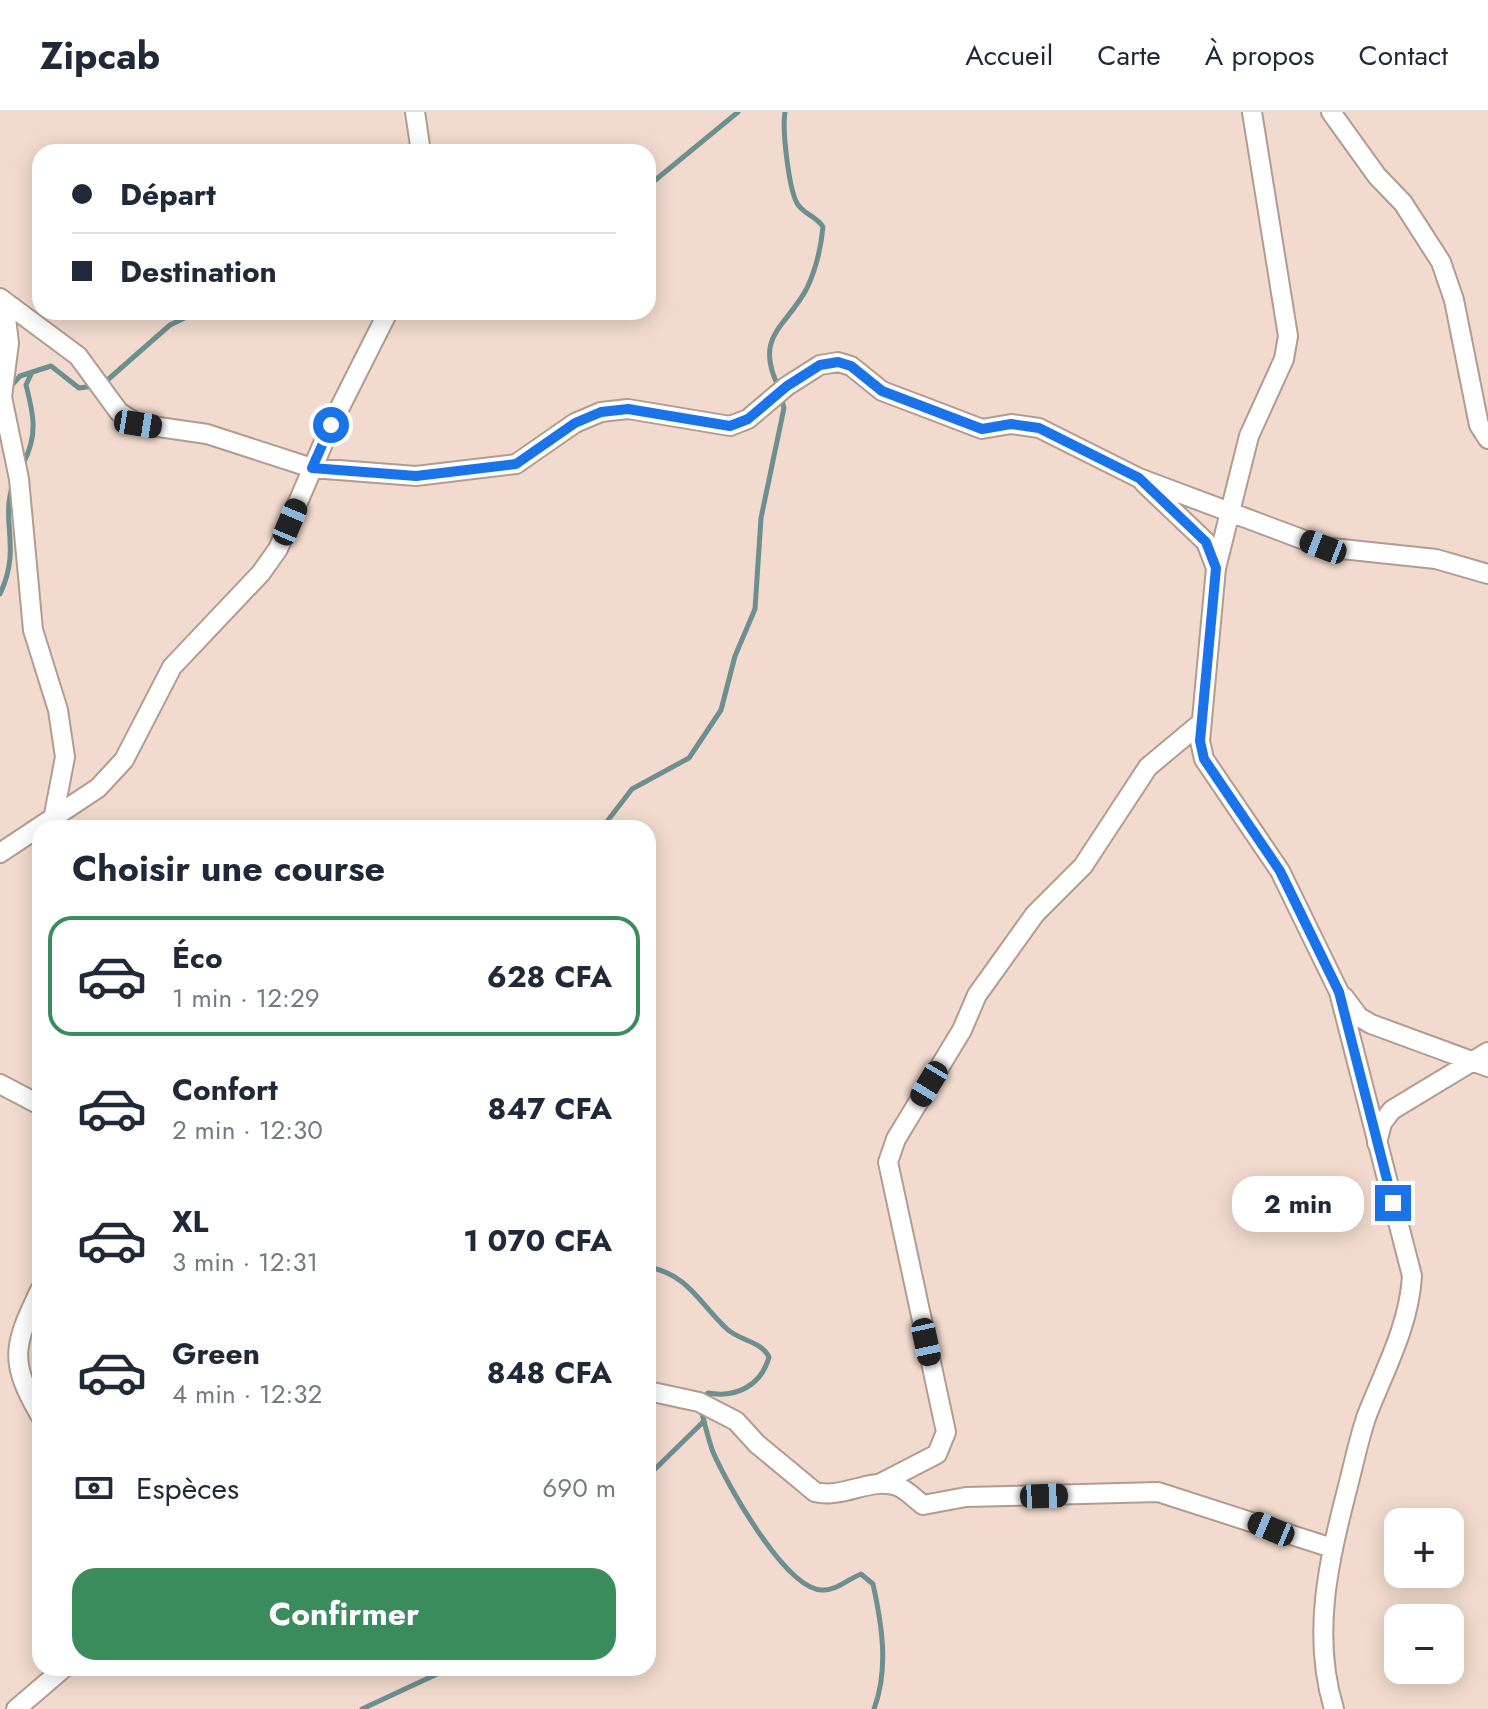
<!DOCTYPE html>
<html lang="fr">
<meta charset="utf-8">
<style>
:root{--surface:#fff;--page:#f6f6f7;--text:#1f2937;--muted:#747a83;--line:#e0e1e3;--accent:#3b8c5d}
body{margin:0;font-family:Jost,sans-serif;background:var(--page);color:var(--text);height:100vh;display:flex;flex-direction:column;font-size:30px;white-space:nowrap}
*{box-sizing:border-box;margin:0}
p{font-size:26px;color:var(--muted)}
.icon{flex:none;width:44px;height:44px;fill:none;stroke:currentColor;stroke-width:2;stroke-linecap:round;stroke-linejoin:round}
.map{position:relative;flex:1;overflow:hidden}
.details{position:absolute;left:32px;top:708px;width:624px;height:856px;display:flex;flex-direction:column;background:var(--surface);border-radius:24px;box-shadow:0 4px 20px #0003}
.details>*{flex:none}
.top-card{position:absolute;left:32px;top:32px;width:624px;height:176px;border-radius:24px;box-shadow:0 4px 20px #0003;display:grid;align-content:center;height:176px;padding:0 40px;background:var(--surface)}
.buttons{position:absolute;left:1384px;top:1396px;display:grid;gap:16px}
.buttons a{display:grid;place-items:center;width:80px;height:80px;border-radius:16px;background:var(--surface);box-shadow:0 4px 20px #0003;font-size:40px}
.end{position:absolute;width:36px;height:36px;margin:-18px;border:10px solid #1a73e8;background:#fff;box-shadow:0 0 0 4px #fff}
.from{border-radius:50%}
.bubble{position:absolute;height:56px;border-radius:24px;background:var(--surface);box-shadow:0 4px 20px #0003;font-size:26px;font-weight:700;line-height:56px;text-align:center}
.car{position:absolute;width:24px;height:48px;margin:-24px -12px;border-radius:10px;box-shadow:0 0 6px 2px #0007;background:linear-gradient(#222 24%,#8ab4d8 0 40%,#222 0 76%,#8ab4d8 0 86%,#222 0)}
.top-card b{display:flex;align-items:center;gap:28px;height:76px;font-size:30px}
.top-card b+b{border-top:2px solid var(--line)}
.top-card i{width:20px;height:20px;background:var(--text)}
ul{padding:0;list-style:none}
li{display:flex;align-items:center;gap:24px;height:120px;margin:0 16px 12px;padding:0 24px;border:4px solid transparent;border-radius:24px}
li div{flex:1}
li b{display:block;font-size:30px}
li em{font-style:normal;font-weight:700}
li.active{border-color:var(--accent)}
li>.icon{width:72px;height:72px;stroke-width:1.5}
h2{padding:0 40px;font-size:36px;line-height:96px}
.pay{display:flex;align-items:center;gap:20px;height:88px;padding:0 40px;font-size:30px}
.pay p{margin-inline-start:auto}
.primary-button{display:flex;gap:16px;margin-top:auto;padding:16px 40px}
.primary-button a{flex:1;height:92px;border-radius:24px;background:var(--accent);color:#fff;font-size:32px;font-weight:700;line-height:92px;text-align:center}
header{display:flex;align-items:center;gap:48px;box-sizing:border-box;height:112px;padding:0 40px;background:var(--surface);border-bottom:2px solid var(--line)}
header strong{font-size:38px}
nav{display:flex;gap:44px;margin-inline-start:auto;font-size:28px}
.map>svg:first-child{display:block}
</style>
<header>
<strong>Zipcab</strong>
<nav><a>Accueil</a><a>Carte</a><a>À propos</a><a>Contact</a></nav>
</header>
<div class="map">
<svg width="1488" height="1597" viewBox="0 0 1488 1597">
<rect width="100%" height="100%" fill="#f2dbce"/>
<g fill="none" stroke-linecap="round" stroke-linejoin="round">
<path stroke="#6e8f8f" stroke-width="5" d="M 648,74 L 738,0
M 104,271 L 170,213 L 197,200
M 11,274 L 20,264 L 51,254 L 79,276 L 95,274
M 778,274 C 754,223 786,216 807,176 C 816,157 821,135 823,115 C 817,105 806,103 799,94 C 789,83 782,17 785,0
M 23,352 C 38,323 34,304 26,273 L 32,260
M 0,482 C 22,435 0,411 13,372
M 602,716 L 632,677 L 689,646 L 721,598 L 735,544 L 755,497 L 761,406 L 784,296 L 781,284
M 648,1155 C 688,1162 700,1192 727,1217 C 740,1229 761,1229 769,1245 C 761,1274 736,1286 708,1281 L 703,1286
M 701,1298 C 705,1312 708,1327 713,1340 C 727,1372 785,1477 822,1478 C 836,1479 848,1467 861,1462 L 873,1472 C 882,1513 889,1557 874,1597
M 648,1364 L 704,1309
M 362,1597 L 450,1556"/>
<g stroke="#b19c90" stroke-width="22">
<path id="street" d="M 415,0 L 421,40
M 1331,0 L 1377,64 L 1403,91 L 1441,150 L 1454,188 L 1479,313 L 1488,327
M 0,186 L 78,244 L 119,300 L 138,312 L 207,322 L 312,356 L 416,364 L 516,352 L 575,311 L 601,300 L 628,297 L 730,314 L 748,307 L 787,274 L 820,253 L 838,250 L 851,254 L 882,279 L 927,296 L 982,317 L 1011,312 L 1039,316 L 1139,366 L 1323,435 L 1436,447 L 1488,462
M 4,189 L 9,231 L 2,285 L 19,367 L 33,518 L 58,598 L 65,645 L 52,713
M 1144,371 L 1206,430 L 1216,456 L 1200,629 L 1204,647 L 1280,759 L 1339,880 L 1412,1164 C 1409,1214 1385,1257 1367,1303 C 1359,1326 1354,1351 1348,1374 C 1329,1448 1311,1522 1334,1597
M 1216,456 L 1249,324 L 1284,247 L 1288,224 L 1252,0
M 0,741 L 98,676 L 124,648 L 172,555 L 261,461 L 278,437 L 331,313 L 388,200
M 1344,885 L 1359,905 L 1371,912 L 1488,955
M 0,972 L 40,993
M 1377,1031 L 1382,1011 L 1392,998 L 1488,940
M 40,1178 C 14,1233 8,1248 40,1303
M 648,1279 L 699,1290 L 736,1309 L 757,1332 L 815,1380 C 843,1387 870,1365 897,1374 C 906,1377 915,1387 923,1393 L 966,1385 L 1158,1380 L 1332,1436
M 881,1371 L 937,1342 L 946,1320 L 888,1050 L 896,1027 L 962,918 L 977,883 L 1035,802 L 1083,754 L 1148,655 L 1202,610
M 16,1597 L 64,1556"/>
</g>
<use href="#street" stroke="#fff" stroke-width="18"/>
</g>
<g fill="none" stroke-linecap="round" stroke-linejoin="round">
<path stroke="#1a73e8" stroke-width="10" d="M 331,313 L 312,356 L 416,364 L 516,352 L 575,311 L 601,300 L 628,297 L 730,314 L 748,307 L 787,274 L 820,253 L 838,250 L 851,254 L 882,279 L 982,317 L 1011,312 L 1039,316 L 1139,366 L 1206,430 L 1216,456 L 1200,629 L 1204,647 L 1280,759 L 1339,880 L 1393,1091"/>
</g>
</svg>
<div class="buttons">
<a>+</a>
<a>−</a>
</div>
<i class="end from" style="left:331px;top:313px"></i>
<i class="end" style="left:1393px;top:1091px"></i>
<div class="bubble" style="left:1232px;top:1064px;width:132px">2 min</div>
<i class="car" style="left:138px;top:312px;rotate:99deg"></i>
<i class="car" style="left:290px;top:410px;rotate:23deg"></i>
<i class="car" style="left:1323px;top:435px;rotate:291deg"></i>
<i class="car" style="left:929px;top:972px;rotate:211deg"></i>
<i class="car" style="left:926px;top:1230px;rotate:168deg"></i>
<i class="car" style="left:1044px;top:1384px;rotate:88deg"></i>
<i class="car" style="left:1271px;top:1417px;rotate:293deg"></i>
<div class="top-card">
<b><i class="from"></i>Départ</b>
<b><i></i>Destination</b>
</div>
<section class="details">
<h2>Choisir une course</h2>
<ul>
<li class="active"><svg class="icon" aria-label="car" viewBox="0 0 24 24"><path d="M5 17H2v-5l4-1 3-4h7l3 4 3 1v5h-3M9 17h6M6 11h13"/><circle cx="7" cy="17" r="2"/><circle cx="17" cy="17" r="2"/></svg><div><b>Éco</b><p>1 min · 12:29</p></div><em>628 CFA</em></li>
<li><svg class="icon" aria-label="car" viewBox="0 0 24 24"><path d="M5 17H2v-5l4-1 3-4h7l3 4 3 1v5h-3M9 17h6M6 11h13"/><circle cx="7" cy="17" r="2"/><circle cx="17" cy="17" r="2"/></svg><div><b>Confort</b><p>2 min · 12:30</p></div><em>847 CFA</em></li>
<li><svg class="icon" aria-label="car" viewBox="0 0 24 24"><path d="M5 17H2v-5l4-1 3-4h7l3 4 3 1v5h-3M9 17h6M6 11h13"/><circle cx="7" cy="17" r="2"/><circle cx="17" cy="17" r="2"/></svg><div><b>XL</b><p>3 min · 12:31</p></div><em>1 070 CFA</em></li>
<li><svg class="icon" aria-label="car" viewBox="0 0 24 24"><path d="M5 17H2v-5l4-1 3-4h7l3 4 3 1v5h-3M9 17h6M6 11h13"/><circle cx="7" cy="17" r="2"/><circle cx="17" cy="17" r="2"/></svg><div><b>Green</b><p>4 min · 12:32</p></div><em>848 CFA</em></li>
</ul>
<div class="pay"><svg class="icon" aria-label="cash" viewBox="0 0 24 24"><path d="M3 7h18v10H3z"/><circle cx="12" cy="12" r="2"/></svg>Espèces<p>690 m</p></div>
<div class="primary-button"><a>Confirmer</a></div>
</section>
</div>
